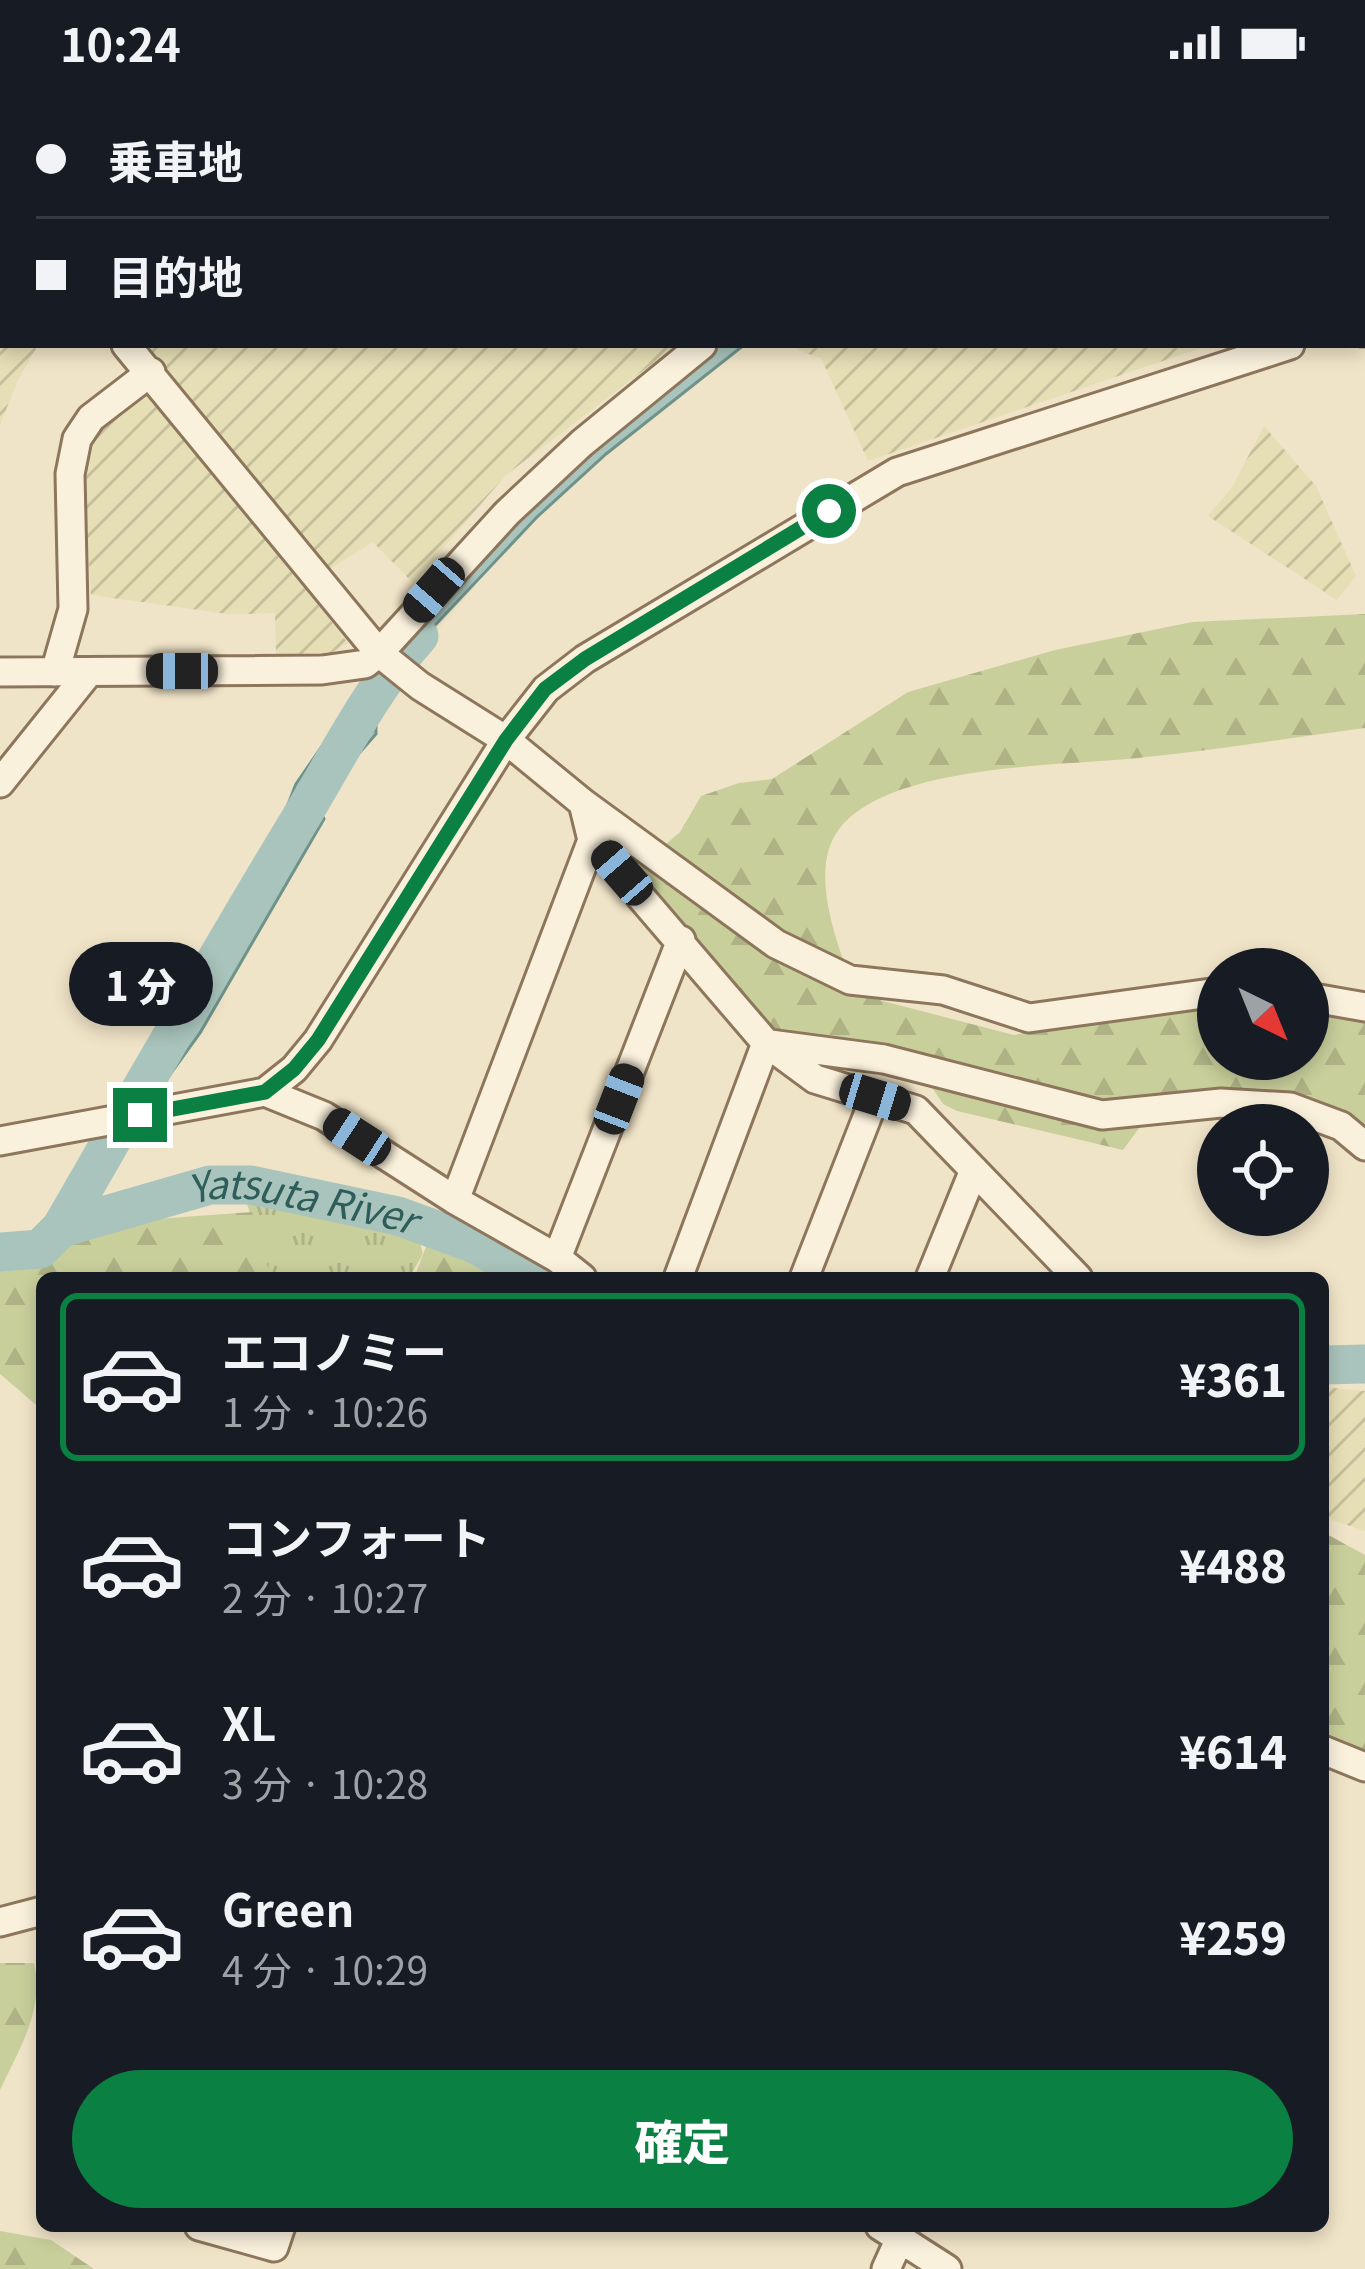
<!DOCTYPE html>
<html lang="ja">
<meta charset="utf-8">
<style>
:root{--surface:#171b24;--page:#20242c;--text:#f1f3f6;--muted:#9ea1a6;--line:#363941;--accent:#0b8043}
body{margin:0;font-family:Georgia,"Noto Sans JP",serif;background:var(--page);color:var(--text);height:100vh;display:flex;flex-direction:column;font-size:45px;white-space:nowrap}
*{box-sizing:border-box;margin:0}
p{font-size:39px;color:var(--muted)}
.icon{flex:none;width:66px;height:66px;fill:none;stroke:currentColor;stroke-width:2;stroke-linecap:round;stroke-linejoin:round}
.map{position:relative;flex:1;overflow:hidden}
.details{position:absolute;left:36px;top:1188px;width:1293px;height:960px;display:flex;flex-direction:column;background:var(--surface);border-radius:18px;box-shadow:0 6px 18px #0003}
.details>*{flex:none}
.banner{position:absolute;left:0px;top:0px;width:1365px;height:264px;box-shadow:0 6px 18px #0003;display:grid;align-content:center;height:264px;padding:0 36px;background:var(--surface)}
.needle{width:78px;rotate:137deg}
.buttons{position:absolute;left:1197px;top:864px;display:grid;gap:24px}
.buttons a{display:grid;place-items:center;width:132px;height:132px;border-radius:50%;background:var(--surface);box-shadow:0 6px 18px #0003;font-size:60px}
.end{position:absolute;width:54px;height:54px;margin:-27px;border:15px solid #0b8043;background:#fff;box-shadow:0 0 0 6px #fff}
.from{border-radius:50%}
.bubble{position:absolute;height:84px;border-radius:42px;background:var(--surface);box-shadow:0 6px 18px #0003;font-size:39px;font-weight:800;line-height:84px;text-align:center}
.car{position:absolute;width:36px;height:72px;margin:-36px -18px;border-radius:15px;box-shadow:0 0 9px 3px #0007;background:linear-gradient(#222 24%,#8ab4d8 0 40%,#222 0 76%,#8ab4d8 0 86%,#222 0)}
.banner b{display:flex;align-items:center;gap:42px;height:114px;font-size:45px}
.banner b+b{border-top:3px solid var(--line)}
.banner i{width:30px;height:30px;background:var(--text)}
ul{padding:21px 0 0;list-style:none}
li{display:flex;align-items:center;gap:36px;height:168px;margin:0 24px 18px;padding:0 12px;border:6px solid transparent;border-radius:18px}
li div{flex:1}
li b{display:block;font-size:45px}
li em{font-style:normal;font-weight:800}
li.on{border-color:var(--accent)}
li>.icon{width:108px;height:108px;stroke-width:1.5}
.button{display:flex;gap:24px;margin-top:auto;padding:24px 36px}
.button a{flex:1;height:138px;border-radius:72px;background:var(--accent);color:#fff;font-size:48px;font-weight:800;line-height:138px;text-align:center}
.status{display:flex;justify-content:space-between;align-items:center;height:84px;padding:0 60px;background:var(--surface);direction:ltr}
.status svg{height:33px;fill:currentColor}
.map>svg:first-child{display:block}
</style>
<div class="status"><b>10:24</b><svg viewBox="0 0 49 12"><path d="M0 12V9h3v3zM5 12V6h3v6zM10 12V3h3v9zM15 12V0h3v12zM26 1h20v11H26zM47 4h2v5h-2z"/></svg></div>
<div class="map">
<svg width="1365" height="2185" viewBox="0 0 1365 2185">
<defs>
<pattern id="farmland-furrows" width="10" height="10" patternUnits="userSpaceOnUse" patternTransform="scale(3)"><rect width="10" height="10" fill="#e6deb5"/><path d="M-1 1l2-2M0 10L10 0M9 11l2-2" fill="none" stroke="#c6bf9b"/></pattern>
<pattern id="grass-tufts" width="24" height="20" patternUnits="userSpaceOnUse" patternTransform="scale(3)"><rect width="24" height="20" fill="#c9cf9b"/><path d="M3 7l-1-3M5 7V3M7 7l1-3M15 17l-1-3M17 17v-4M19 17l1-3" fill="none" stroke="#aeb285"/></pattern>
<pattern id="forest-firs" width="22" height="20" patternUnits="userSpaceOnUse" patternTransform="scale(3)"><rect width="22" height="20" fill="#c9cf9b"/><path d="M5 1l3.5 6h-7zM16 11l3.5 6h-7z" fill="#aeb285"/></pattern>
</defs>
<rect width="100%" height="100%" fill="#f0e4c8"/>
<path fill="url(#farmland-furrows)" d="M 12,0 L 917,0 L 920,3 L 14,3 Z
M 0,59 L 3,261 L 38,261 L 18,296 L 0,341 Z
M 145,261 L 677,261 L 506,391 L 413,499 L 373,458 L 328,486 Z
M 802,261 L 1210,261 L 868,377 L 821,274 L 797,266 Z
M 141,305 L 149,307 L 348,559 L 329,570 L 276,570 L 275,529 L 228,530 L 91,511 L 82,375 L 98,343 Z
M 1264,342 L 1316,402 L 1356,492 L 1337,516 L 1208,432 L 1232,403 Z
M 1323,1303 L 1365,1307 L 1365,1447 L 1332,1436 L 1323,1425 Z"/>
<path fill="url(#grass-tufts)" d="M 246,1117 L 335,1133 L 419,1155 L 423,1170 L 409,1194 L 271,1194 Z"/>
<path fill="url(#forest-firs)" d="M 1365,530 L 1365,644 C 1289,654 1214,666 1138,674 C 1061,682 891,680 840,744 C 806,786 839,865 856,910 L 1014,951 L 1167,921 L 1218,919 L 1218,975 L 1308,975 L 1308,925 L 1365,939 L 1365,1048 L 1162,1013 L 1123,1066 L 957,1027 L 943,1020 L 915,978 L 814,960 L 768,945 L 636,786 L 680,748 L 701,712 L 739,699 L 772,695 L 908,608 L 1055,566 L 1192,538 Z
M 252,1128 L 271,1194 L 42,1194 L 42,1326 L 0,1290 L 0,1179 L 13,1184 L 100,1139 Z
M 426,1163 L 450,1163 L 533,1194 L 414,1194 Z
M 1323,1448 L 1365,1471 L 1365,1669 L 1323,1649 Z
M 0,1879 L 34,1879 C 45,1924 19,1966 0,2006 Z
M 0,2147 L 51,2156 L 94,2185 L 0,2185 Z"/>
<path fill="#a9c4bc" stroke="#6f938a" stroke-width="3" d="M 719,261 L 744,261 L 606,370 L 537,433 L 360,621 L 315,695 L 345,675 L 376,644 L 376,650 L 319,715 L 318,723 L 324,735 L 200,949 L 153,1014 L 147,1013 L 187,956 L 255,835 L 263,784 L 296,700 L 360,607 L 572,379 Z"/>
<g fill="none" stroke-linecap="round" stroke-linejoin="round">
<g stroke="#a9c4bc" stroke-width="39">
<path id="s1" d="M 61,1144 L 210,1101 L 251,1101 L 398,1132 L 475,1160 L 535,1194"/>
<path d="M 0,1168 L 40,1165 L 61,1144 C 140,1007 218,870 300,735 C 337,674 371,605 419,552"/>
<path d="M 1323,1281 L 1365,1280"/>
</g>
<g stroke="#8d765c" stroke-width="33">
<path id="minor" d="M 0,0 L 3,7
M 1040,0 L 1041,3
M 1095,3 L 1112,0
M 1362,248 L 1365,248
M 126,261 L 379,569 L 420,602 L 506,656 L 583,719 L 592,756 L 766,959 L 815,995 L 916,1026 L 1078,1194
M 0,588 L 322,586 L 365,580 L 379,569 L 507,429 L 582,359 L 702,261
M 55,588 L 73,525 L 70,390 L 77,355 L 91,334 L 151,288
M 0,699 L 89,588
M 583,719 L 776,860 L 850,896 L 943,906 L 1029,934 L 1218,908
M 1308,913 L 1365,923
M 770,960 L 884,975 L 1102,1031 L 1221,1019 L 1290,1023 L 1341,1042 L 1365,1062
M 265,1008 L 324,1032 L 455,1116 L 557,1174 L 582,1194
M 0,1057 L 265,1008 L 294,985 L 318,956 L 506,656 L 546,605 L 585,575 L 897,388 L 1290,261
M 455,1116 L 592,756
M 557,1174 L 681,856
M 678,1194 L 766,959
M 804,1194 L 875,1013
M 930,1194 L 974,1086
M 1323,1666 L 1365,1683
M 0,1838 L 42,1827
M 199,2142 L 274,2163 L 281,2142
M 880,2142 L 947,2185
M 886,2185 L 900,2154"/>
</g>
<use href="#minor" stroke="#faf1dc" stroke-width="27"/>
</g>
<g fill="none" stroke-linecap="round" stroke-linejoin="round">
<path stroke="#0b8043" stroke-width="15" d="M 140,1031 L 265,1008 L 294,985 L 318,956 L 506,656 L 545,605 L 585,575 L 829,427"/>
</g>
<g text-anchor="middle" stroke-width="9" stroke-linejoin="round" paint-order="stroke">
<g font-size="39" font-style="italic" fill="#2f5d5a" stroke="#f7eed8">
<text dy="14" stroke="none"><textPath href="#s1" startOffset="249">Yatsuta River</textPath></text>
</g>
</g>
</svg>
<div class="buttons">
<a><svg class="needle" viewBox="-14 -14 28 28"><path d="M0-13l5 13h-10z" fill="#e53935"/><path d="M0 13l5-13h-10z" fill="#9ea1a6"/></svg></a>
<a><svg class="icon" aria-label="locate" viewBox="0 0 24 24"><circle cx="12" cy="12" r="6"/><path d="M12 2v4M12 18v4M2 12h4M18 12h4"/></svg></a>
</div>
<i class="end from" style="left:829px;top:427px"></i>
<i class="end" style="left:140px;top:1031px"></i>
<div class="bubble" style="left:69px;top:858px;width:144px">1 分</div>
<i class="car" style="left:434px;top:506px;rotate:221deg"></i>
<i class="car" style="left:182px;top:587px;rotate:270deg"></i>
<i class="car" style="left:622px;top:789px;rotate:319deg"></i>
<i class="car" style="left:875px;top:1013px;rotate:107deg"></i>
<i class="car" style="left:619px;top:1015px;rotate:21deg"></i>
<i class="car" style="left:357px;top:1053px;rotate:303deg"></i>
<div class="banner">
<b><i class="from"></i>乗車地</b>
<b><i></i>目的地</b>
</div>
<section class="details">
<ul>
<li class="on"><svg class="icon" aria-label="car" viewBox="0 0 24 24"><path d="M5 17H2v-5l4-1 3-4h7l3 4 3 1v5h-3M9 17h6M6 11h13"/><circle cx="7" cy="17" r="2"/><circle cx="17" cy="17" r="2"/></svg><div><b>エコノミー</b><p>1 分 · 10:26</p></div><em>¥361</em></li>
<li><svg class="icon" aria-label="car" viewBox="0 0 24 24"><path d="M5 17H2v-5l4-1 3-4h7l3 4 3 1v5h-3M9 17h6M6 11h13"/><circle cx="7" cy="17" r="2"/><circle cx="17" cy="17" r="2"/></svg><div><b>コンフォート</b><p>2 分 · 10:27</p></div><em>¥488</em></li>
<li><svg class="icon" aria-label="car" viewBox="0 0 24 24"><path d="M5 17H2v-5l4-1 3-4h7l3 4 3 1v5h-3M9 17h6M6 11h13"/><circle cx="7" cy="17" r="2"/><circle cx="17" cy="17" r="2"/></svg><div><b>XL</b><p>3 分 · 10:28</p></div><em>¥614</em></li>
<li><svg class="icon" aria-label="car" viewBox="0 0 24 24"><path d="M5 17H2v-5l4-1 3-4h7l3 4 3 1v5h-3M9 17h6M6 11h13"/><circle cx="7" cy="17" r="2"/><circle cx="17" cy="17" r="2"/></svg><div><b>Green</b><p>4 分 · 10:29</p></div><em>¥259</em></li>
</ul>
<div class="button"><a>確定</a></div>
</section>
</div>
